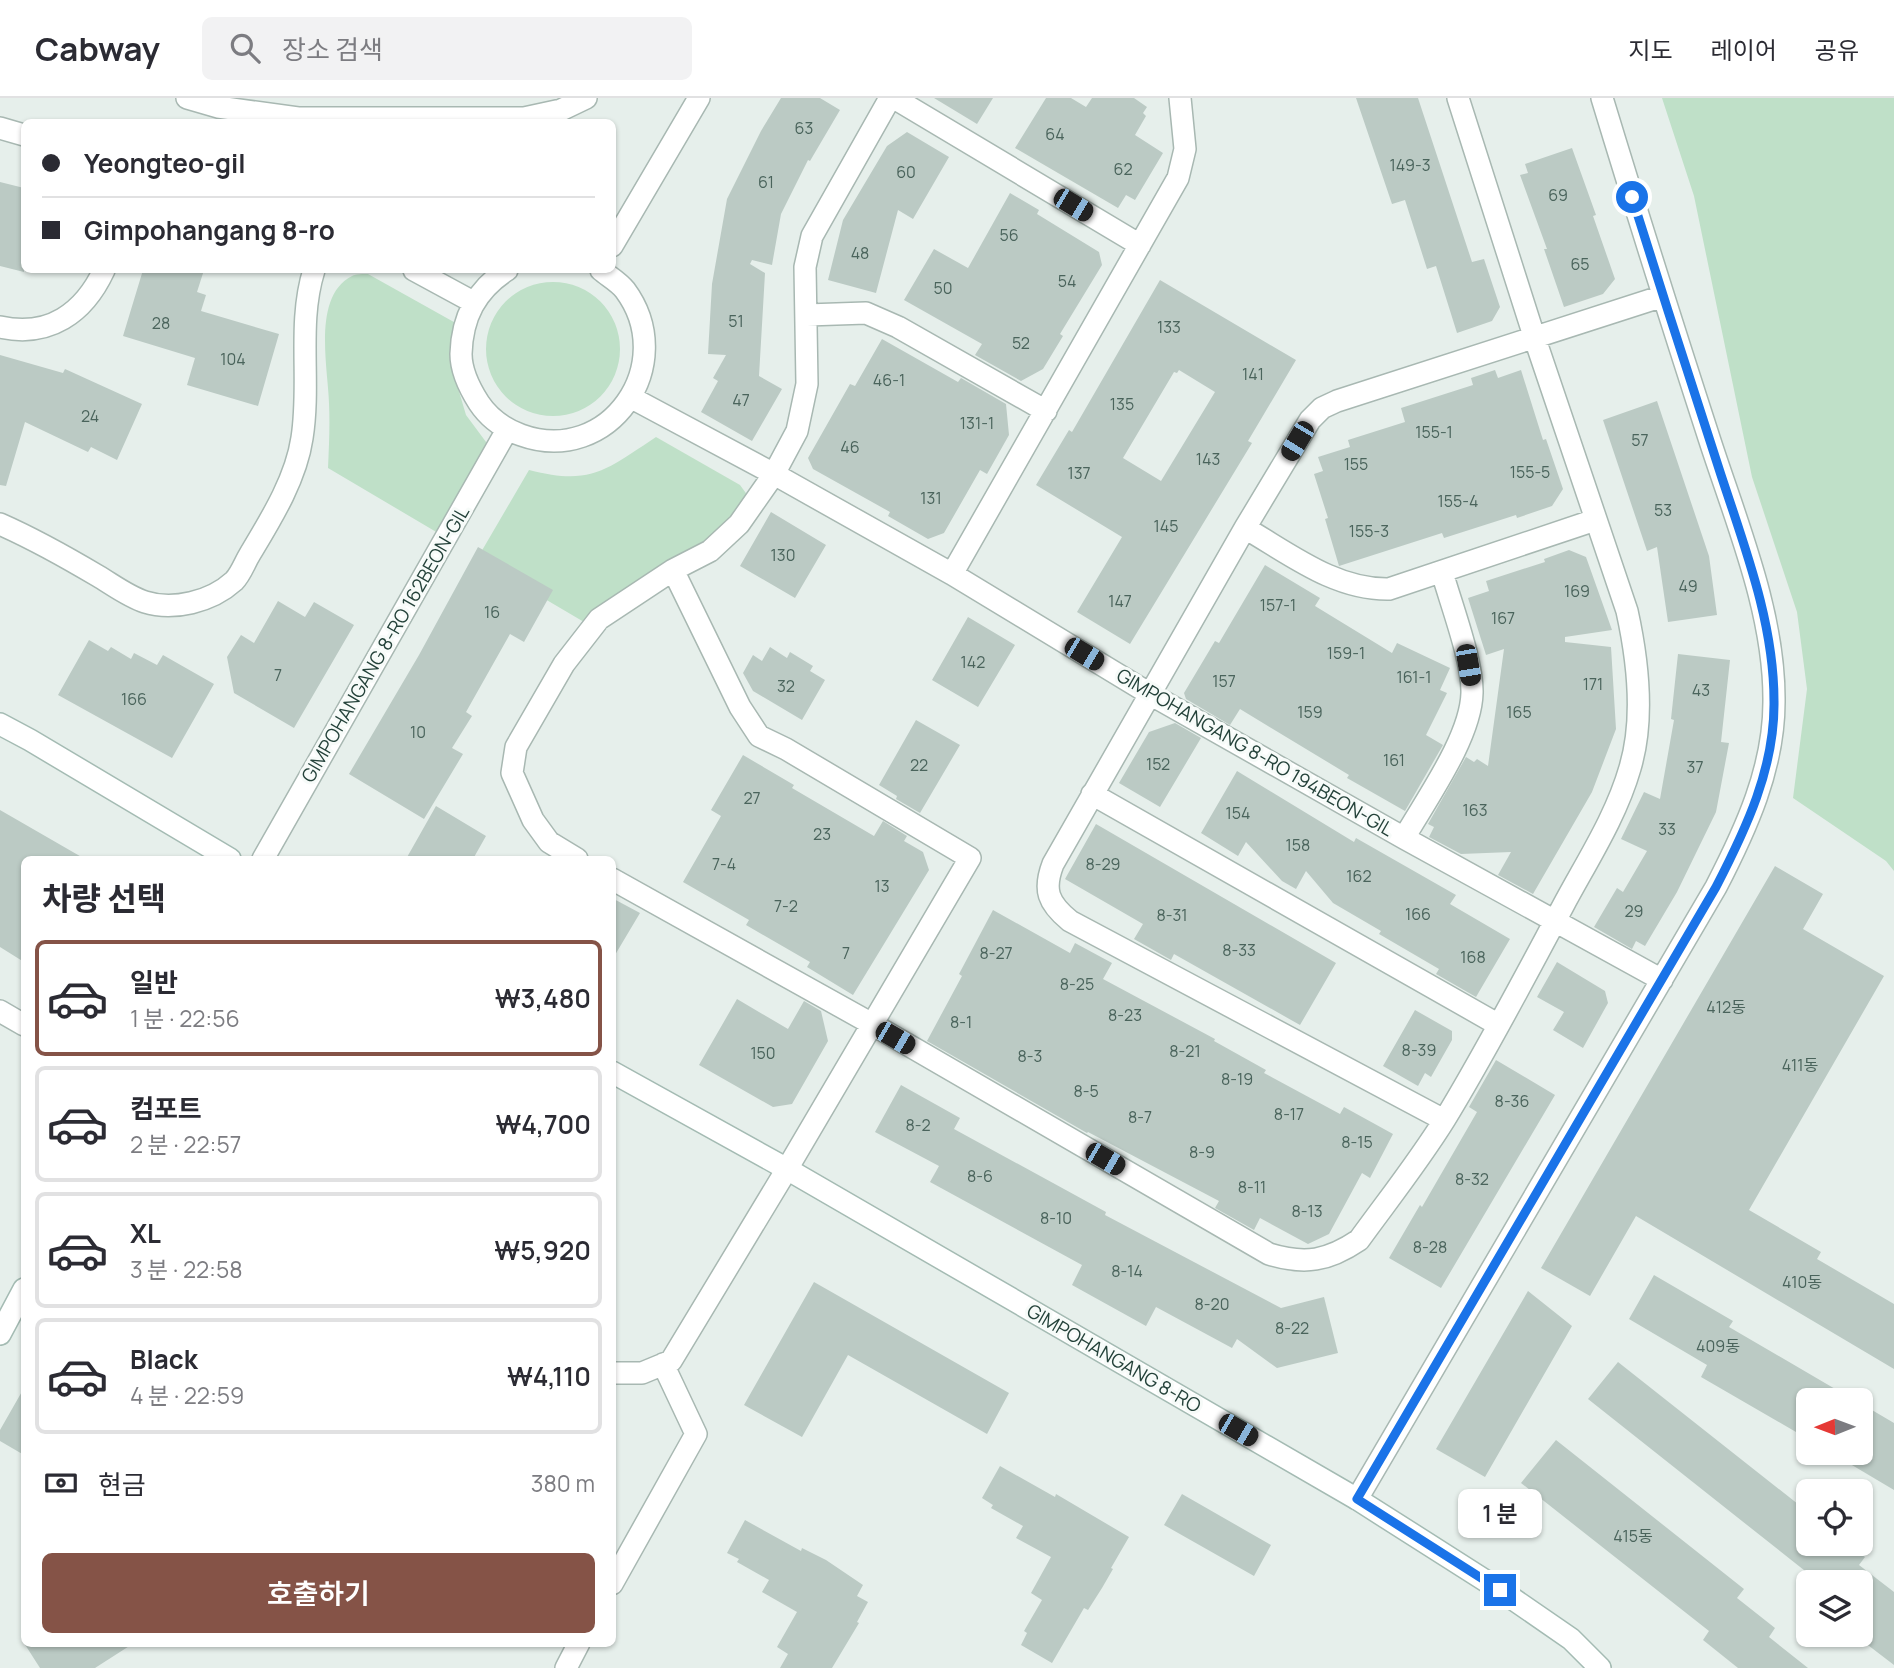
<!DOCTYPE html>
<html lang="ko">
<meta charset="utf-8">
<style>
:root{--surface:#fff;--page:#f2f2f3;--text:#2b2b33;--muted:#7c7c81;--line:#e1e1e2;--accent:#855347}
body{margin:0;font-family:Manrope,"Noto Sans KR",sans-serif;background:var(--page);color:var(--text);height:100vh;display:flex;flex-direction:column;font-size:26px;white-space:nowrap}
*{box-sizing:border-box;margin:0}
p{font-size:23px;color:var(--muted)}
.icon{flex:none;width:38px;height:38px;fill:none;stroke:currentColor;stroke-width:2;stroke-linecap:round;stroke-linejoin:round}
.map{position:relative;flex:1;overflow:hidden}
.side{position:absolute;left:21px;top:758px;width:595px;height:791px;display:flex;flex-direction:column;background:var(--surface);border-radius:10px;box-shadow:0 2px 5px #0004}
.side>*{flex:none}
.banner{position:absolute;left:21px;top:21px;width:595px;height:154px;border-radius:10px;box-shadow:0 2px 5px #0004;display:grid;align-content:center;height:154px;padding:0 21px;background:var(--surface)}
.needle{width:46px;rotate:269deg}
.buttons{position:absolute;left:1796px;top:1290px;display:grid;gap:14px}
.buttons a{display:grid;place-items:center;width:77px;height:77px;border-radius:10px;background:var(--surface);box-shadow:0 2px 5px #0004;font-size:35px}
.end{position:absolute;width:32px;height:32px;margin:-16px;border:9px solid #1a73e8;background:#fff;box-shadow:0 0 0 4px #fff}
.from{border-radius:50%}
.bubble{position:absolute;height:49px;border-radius:10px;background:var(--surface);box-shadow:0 2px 5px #0004;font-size:23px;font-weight:600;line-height:49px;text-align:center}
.car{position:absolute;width:21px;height:42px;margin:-21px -10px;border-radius:9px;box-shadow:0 0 5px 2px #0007;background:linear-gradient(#222 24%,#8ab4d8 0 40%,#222 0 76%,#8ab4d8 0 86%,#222 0)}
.banner b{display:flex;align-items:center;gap:24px;height:66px;font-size:26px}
.banner b+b{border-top:2px solid var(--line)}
.banner i{width:18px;height:18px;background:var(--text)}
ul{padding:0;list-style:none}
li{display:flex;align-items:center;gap:21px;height:116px;margin:0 14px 10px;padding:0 7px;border:4px solid var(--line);border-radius:10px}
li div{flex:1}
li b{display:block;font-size:26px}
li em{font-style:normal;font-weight:600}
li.on{border-color:var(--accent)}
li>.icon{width:63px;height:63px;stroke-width:1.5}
h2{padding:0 21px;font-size:32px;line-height:84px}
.pay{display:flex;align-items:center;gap:18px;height:77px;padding:0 21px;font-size:26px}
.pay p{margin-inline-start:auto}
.primary-button{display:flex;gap:14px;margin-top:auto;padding:14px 21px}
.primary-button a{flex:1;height:80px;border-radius:10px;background:var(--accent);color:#fff;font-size:28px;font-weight:600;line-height:80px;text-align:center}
header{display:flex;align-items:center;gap:42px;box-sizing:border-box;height:98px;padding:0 35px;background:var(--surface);border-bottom:2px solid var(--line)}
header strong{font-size:33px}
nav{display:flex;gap:38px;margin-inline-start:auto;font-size:24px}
.search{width:490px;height:63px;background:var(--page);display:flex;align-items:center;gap:18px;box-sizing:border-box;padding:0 24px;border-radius:10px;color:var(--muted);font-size:26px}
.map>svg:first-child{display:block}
</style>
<header>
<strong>Cabway</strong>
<div class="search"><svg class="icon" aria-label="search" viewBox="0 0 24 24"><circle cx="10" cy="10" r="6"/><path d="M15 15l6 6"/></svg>장소 검색</div>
<nav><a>지도</a><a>레이어</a><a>공유</a></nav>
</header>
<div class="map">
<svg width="1894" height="1570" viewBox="0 0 1894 1570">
<rect width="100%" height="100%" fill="#e6efeb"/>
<path fill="#bfe0c8" d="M 1662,0 L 1894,0 L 1894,773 L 1886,763 L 1793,700 L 1807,591 L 1797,514 L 1752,379 L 1694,98 Z
M 368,176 L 461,228 L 455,280 L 466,317 L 489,348 L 438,435 L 328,370 C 329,348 330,327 329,305 C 328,270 312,198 352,178 C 356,176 363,176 368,176 Z
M486 251a67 67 0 1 1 134 0a67 67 0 1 1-134 0Z
M 656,339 L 740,387 L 748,398 L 735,425 L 584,524 L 477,461 L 529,372 C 591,388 606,372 656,339 Z"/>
<path fill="#bbcac4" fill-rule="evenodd" d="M 781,0 L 820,0 L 840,12 L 810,63 L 808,62 L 781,116 L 772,167 L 752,162 L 750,166 L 765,175 L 759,278 L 782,291 L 752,343 L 701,314 L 718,283 L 713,280 L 726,257 L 708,256 L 712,186 L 727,101 L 761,33 Z
M 934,0 L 993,0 L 977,26 Z
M 1046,0 L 1071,0 L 1086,9 L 1092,0 L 1134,0 L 1147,9 L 1143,15 L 1146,18 L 1135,37 L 1163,55 L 1135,102 L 1126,97 L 1118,110 L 1015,50 Z
M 1356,0 L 1418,0 L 1472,164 L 1484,161 L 1500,209 L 1492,223 L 1457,235 L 1436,168 L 1427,171 L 1405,102 L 1392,106 Z
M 907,34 L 949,59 L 913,121 L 898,112 L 876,195 L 828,182 L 843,122 L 887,48 Z
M 1572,50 L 1596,117 L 1593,118 L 1615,181 L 1603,196 L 1564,209 L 1544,151 L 1547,151 L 1520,77 L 1528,75 L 1525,66 Z
M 0,84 L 24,90 L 24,174 L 0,168 Z
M 1010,95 L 1039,112 L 1037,116 L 1099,154 L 1102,167 L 1060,236 L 1063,238 L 1043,271 L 1021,283 L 975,257 L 982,246 L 904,202 L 934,151 L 968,170 Z
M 143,172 L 204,172 L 197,194 L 206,197 L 201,213 L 279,236 L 258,308 L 187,287 L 195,260 L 123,238 Z
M 1160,182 L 1296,262 L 1248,343 L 1252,345 L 1130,546 L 1077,514 L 1122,439 L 1036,387 L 1069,332 L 1072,334 ZM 1179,272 L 1215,294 L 1161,383 L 1123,360 L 1174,274 L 1177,275 Z
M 882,241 L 958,284 L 961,280 L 1006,306 L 1009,337 L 987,376 L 980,372 L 944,435 L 928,441 L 888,418 L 890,414 L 813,371 L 808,360 L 850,286 L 855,288 Z
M 0,257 L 63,275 L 65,271 L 142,306 L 117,362 L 91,349 L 88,354 L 25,324 L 6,388 L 0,387 Z
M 1495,272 L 1498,280 L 1521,272 L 1543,342 L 1546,341 L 1563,391 L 1552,408 L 1517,420 L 1516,417 L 1444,440 L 1442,435 L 1339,468 L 1325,421 L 1328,420 L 1314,376 L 1323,373 L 1318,359 L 1350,349 L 1348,342 L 1405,324 L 1401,310 L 1473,287 L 1471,280 Z
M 1657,303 L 1709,458 L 1717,517 L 1668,524 L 1657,449 L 1647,453 L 1603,322 Z
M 771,414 L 826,447 L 795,500 L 740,468 Z
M 478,449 L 553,492 L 524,544 L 510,536 L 466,614 L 472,618 L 452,650 L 463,656 L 424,721 L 349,676 L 419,557 Z
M 1569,452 L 1586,459 L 1612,532 L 1565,539 L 1565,544 L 1611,549 L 1616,631 L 1592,694 L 1533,796 L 1498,777 L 1511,754 L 1461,756 L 1429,739 L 1434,729 L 1428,726 L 1466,659 L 1474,664 L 1477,661 L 1488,668 L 1504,551 L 1486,557 L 1468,500 L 1489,493 L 1486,483 L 1545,464 L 1544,461 Z
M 1265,467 L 1320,500 L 1315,508 L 1392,555 L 1397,545 L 1450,570 L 1440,592 L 1447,595 L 1426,637 L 1443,647 L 1405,713 L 1347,680 L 1349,677 L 1240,611 L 1230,627 L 1186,601 L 1184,595 L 1215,543 L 1219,545 Z
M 278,503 L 305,519 L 314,504 L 354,527 L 294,630 L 234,595 L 227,559 L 241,537 L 254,545 Z
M 968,519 L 1015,547 L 978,609 L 932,582 Z
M 89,542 L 108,553 L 111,549 L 131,561 L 134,555 L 157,567 L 163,557 L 214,586 L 172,660 L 58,597 Z
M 770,549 L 787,560 L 790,554 L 813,568 L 810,573 L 825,582 L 802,622 L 753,593 L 743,575 L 753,557 L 762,563 Z
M 1678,556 L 1730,562 L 1721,644 L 1729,645 L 1716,714 L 1677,794 L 1645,848 L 1636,843 L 1632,851 L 1594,829 L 1617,790 L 1623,794 L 1647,753 L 1621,741 L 1644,694 L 1660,701 L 1674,622 L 1671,621 Z
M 916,622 L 960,647 L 920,715 L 896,701 L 897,698 L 879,687 Z
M 1175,625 L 1201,640 L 1160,709 L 1119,685 L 1149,634 Z
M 743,657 L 794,687 L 792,690 L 874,738 L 883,723 L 907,738 L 904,743 L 923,754 L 929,772 L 853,897 L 807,869 L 810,864 L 746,827 L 749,822 L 683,784 L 721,718 L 711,712 Z
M 1237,673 L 1354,744 L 1356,740 L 1456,797 L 1450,806 L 1510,841 L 1476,899 L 1436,876 L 1439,871 L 1379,836 L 1381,833 L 1333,805 L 1306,773 L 1296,791 L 1282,783 L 1246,744 L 1238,758 L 1201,735 Z
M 436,708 L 486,738 L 473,761 L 406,761 Z
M 0,712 L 85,761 L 24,761 L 24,864 L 0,849 Z
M 1096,726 L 1336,865 L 1300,927 L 1174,856 L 1171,862 L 1134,841 L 1143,826 L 1065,781 Z
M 1775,768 L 1823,796 L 1803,831 L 1884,878 L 1749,1112 L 1821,1154 L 1817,1161 L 1894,1206 L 1894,1271 L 1636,1118 L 1590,1198 L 1541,1170 Z
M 612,800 L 640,815 L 612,862 Z
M 993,812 L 1070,855 L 1075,845 L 1112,865 L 1103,881 L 1215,941 L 1214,943 L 1266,972 L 1264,975 L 1340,1016 L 1344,1009 L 1393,1036 L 1370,1080 L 1362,1075 L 1329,1136 L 1308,1146 L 1260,1120 L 1254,1132 L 1215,1110 L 1219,1103 L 1088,1034 L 1087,1035 L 927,943 L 962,878 L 959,876 Z
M 1557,864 L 1605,893 L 1608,905 L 1583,950 L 1553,932 L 1564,914 L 1537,899 Z
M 737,901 L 788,931 L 804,903 L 821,913 L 828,943 L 792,1006 L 773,1009 L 699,967 Z
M 1415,912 L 1452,933 L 1452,942 L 1431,979 L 1425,975 L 1418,988 L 1383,968 Z
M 1496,962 L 1555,997 L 1441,1190 L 1389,1160 L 1420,1107 L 1422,1109 L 1477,1014 L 1469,1009 Z
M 901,987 L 960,1020 L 954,1031 L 1106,1114 L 1105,1117 L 1281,1210 L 1324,1199 L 1338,1255 L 1277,1270 L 1237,1241 L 1232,1250 L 1156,1209 L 1146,1228 L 1072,1187 L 1082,1167 L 930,1084 L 939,1068 L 875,1034 Z
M 1654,1177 L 1733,1223 L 1729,1229 L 1854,1302 L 1808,1302 L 1808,1341 L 1701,1279 L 1707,1267 L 1629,1221 Z
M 814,1184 L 1009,1295 L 987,1336 L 848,1257 L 802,1339 L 744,1307 Z
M 1528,1193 L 1572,1228 L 1485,1379 L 1436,1351 Z
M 1618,1264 L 1808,1414 L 1808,1446 L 1848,1446 L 1865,1459 L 1859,1467 L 1894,1494 L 1894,1567 L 1860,1541 L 1860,1484 L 1819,1484 L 1588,1301 Z
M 24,1290 L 24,1357 L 0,1343 L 0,1332 Z
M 1860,1305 L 1894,1325 L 1894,1392 L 1830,1354 L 1860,1354 Z
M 1556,1342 L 1744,1491 L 1737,1500 L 1775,1530 L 1769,1539 L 1808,1570 L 1738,1570 L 1703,1542 L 1709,1533 L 1521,1385 Z
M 1000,1368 L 1055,1399 L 1056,1396 L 1129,1439 L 1111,1470 L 1113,1471 L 1102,1490 L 1088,1512 L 1084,1510 L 1052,1565 L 1021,1547 L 1027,1535 L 1024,1533 L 1042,1502 L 1031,1495 L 1051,1459 L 1016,1440 L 1023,1428 L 991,1410 L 993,1407 L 982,1400 Z
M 1182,1396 L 1271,1447 L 1254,1478 L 1164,1427 Z
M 745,1422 L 801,1453 L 802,1450 L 826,1462 L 863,1487 L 857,1498 L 868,1504 L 857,1524 L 859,1525 L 832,1570 L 780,1570 L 788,1556 L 777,1549 L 797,1514 L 762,1494 L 769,1482 L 737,1464 L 739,1461 L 727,1455 Z
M 24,1545 L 134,1545 L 95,1570 L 40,1570 Z"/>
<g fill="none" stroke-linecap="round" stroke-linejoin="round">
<g stroke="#a8b8b2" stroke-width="24">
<path id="street" d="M 187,0 L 218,9 L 298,20 L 524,20 L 561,12 L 586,0
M 894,0 L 1140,147
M 0,30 L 24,37
M 612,148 L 699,0
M 414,172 L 473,204
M 507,172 C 476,192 462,219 461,256 C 461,274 470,291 479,305 C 489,320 505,331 521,337 C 609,369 680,266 625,192 C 619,184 608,178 601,172
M 807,217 L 866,215 L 898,229 L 1046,313
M 0,229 C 49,240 84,215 104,172
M 630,299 L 774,376 L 952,476 L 1150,596 L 1404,740 L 1662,882
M 0,426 C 34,441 66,459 98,478 C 113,487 129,499 145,504 C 173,513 211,504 234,483 C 241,476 245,464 250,456 C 271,421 296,381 302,340 C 311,284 297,226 314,172
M 1245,430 C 1290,456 1335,492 1389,491 L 1595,422
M 952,476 L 1178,80 L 1185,51 L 1180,0
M 1092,696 L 1497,926
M 1404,740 C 1427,700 1471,639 1472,595 C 1473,564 1451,506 1442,474
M 263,761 L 507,332
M 577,761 L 549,744 L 533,722 L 512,675 L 516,649 L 564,566 L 599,521 L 673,472
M 612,781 L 872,926 L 1269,1156 C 1305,1167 1328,1163 1359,1142 C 1388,1102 1419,1063 1445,1021 C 1487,952 1525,879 1563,808 C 1587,763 1616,719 1630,670 C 1645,620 1638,563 1627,513 L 1534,238 L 1458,0
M 0,913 L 24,927
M 1444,1022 L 1070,823 C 1048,805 1043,792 1053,766 L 1245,430 L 1310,322 L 1322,310 L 1337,303 L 1663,198
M 612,1275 L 642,1275 L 671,1263 L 787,1071 L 970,760 L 786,651 L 759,638 L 740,609 L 673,472 L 710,453 L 739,426 L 774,376 L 797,333 L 807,286 L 805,169 L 812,138 L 890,0
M 1357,1401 L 1716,789 C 1746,731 1774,670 1774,604 C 1775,516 1737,426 1710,343 C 1673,229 1637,115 1602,0
M 612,1486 L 696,1336 L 663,1266
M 566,1570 L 579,1545"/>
</g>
<g stroke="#a4bbb3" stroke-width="24">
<path id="secondary" d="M 0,626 L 30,642 L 230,761
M 612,974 L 787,1071 L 1357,1401 L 1500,1492 L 1571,1541 L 1600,1570
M 0,1236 L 24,1191"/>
</g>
<use href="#street" stroke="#fff" stroke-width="21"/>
<use href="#secondary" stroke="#fff" stroke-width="21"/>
</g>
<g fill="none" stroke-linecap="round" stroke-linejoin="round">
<path stroke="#1a73e8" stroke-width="9" d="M 1500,1492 L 1357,1401 L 1716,789 C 1746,731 1775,670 1774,603 C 1774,525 1745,450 1721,377 C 1691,284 1661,192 1632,99"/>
</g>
<g text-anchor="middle" stroke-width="6" stroke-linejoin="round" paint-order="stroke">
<g font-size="16" fill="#4a645c">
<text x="804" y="36">63</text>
<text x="1055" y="42">64</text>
<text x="1410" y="73">149-3</text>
<text x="1123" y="77">62</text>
<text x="906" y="80">60</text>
<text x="766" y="90">61</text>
<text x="1558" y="103">69</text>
<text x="1009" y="143">56</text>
<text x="860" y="161">48</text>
<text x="1580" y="172">65</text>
<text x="1067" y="189">54</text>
<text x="943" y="196">50</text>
<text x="736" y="229">51</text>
<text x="161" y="231">28</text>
<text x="1169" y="235">133</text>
<text x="1021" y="251">52</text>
<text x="233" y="267">104</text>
<text x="1253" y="282">141</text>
<text x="889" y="288">46-1</text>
<text x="741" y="308">47</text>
<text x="1122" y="312">135</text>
<text x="90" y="324">24</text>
<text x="977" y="331">131-1</text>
<text x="1434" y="340">155-1</text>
<text x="1640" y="348">57</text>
<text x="850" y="355">46</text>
<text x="1208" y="367">143</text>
<text x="1356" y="372">155</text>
<text x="1530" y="380">155-5</text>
<text x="1079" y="381">137</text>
<text x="931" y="406">131</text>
<text x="1458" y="409">155-4</text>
<text x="1663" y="418">53</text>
<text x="1166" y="434">145</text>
<text x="1369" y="439">155-3</text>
<text x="783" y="463">130</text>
<text x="1688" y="494">49</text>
<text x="1577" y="499">169</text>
<text x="1120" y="509">147</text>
<text x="1278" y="513">157-1</text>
<text x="492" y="520">16</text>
<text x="1503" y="526">167</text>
<text x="1346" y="561">159-1</text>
<text x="973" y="570">142</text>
<text x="278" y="583">7</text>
<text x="1414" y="585">161-1</text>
<text x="1224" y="589">157</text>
<text x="1593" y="592">171</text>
<text x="786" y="594">32</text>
<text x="1701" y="598">43</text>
<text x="134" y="607">166</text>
<text x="1310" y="620">159</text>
<text x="1519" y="620">165</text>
<text x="418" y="640">10</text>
<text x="1394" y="668">161</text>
<text x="1158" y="672">152</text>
<text x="919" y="673">22</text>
<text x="1695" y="675">37</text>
<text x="752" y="706">27</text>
<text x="1475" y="718">163</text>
<text x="1238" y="721">154</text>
<text x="1667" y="737">33</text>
<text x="822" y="742">23</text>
<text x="1298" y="753">158</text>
<text x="724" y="772">7-4</text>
<text x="1103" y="772">8-29</text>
<text x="1359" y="784">162</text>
<text x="882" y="794">13</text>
<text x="786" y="814">7-2</text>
<text x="1634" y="819">29</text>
<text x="1418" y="822">166</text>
<text x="1172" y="823">8-31</text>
<text x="1239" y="858">8-33</text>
<text x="846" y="861">7</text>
<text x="996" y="861">8-27</text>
<text x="1473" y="865">168</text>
<text x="1077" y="892">8-25</text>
<text x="1726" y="915">412동</text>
<text x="1125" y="923">8-23</text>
<text x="961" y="930">8-1</text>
<text x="1419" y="958">8-39</text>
<text x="1185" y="959">8-21</text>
<text x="763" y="961">150</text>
<text x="1030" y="964">8-3</text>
<text x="1800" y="973">411동</text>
<text x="1237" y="987">8-19</text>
<text x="1086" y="999">8-5</text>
<text x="1512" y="1009">8-36</text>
<text x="1289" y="1022">8-17</text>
<text x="1140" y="1025">8-7</text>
<text x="918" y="1033">8-2</text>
<text x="1357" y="1050">8-15</text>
<text x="1202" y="1060">8-9</text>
<text x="980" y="1084">8-6</text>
<text x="1472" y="1087">8-32</text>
<text x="1252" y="1095">8-11</text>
<text x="1307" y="1119">8-13</text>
<text x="1056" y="1126">8-10</text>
<text x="1430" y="1155">8-28</text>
<text x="1127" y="1179">8-14</text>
<text x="1802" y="1190">410동</text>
<text x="1212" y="1212">8-20</text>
<text x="1292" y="1236">8-22</text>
<text x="1718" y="1254">409동</text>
<text x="1633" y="1444">415동</text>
</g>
<g font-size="19" fill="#24423a" stroke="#f7fbf9">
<text transform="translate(385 546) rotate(-60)" y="7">GIMPOHANGANG 8-RO 162BEON-GIL</text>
<text transform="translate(1255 654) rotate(30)" y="7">GIMPOHANGANG 8-RO 194BEON-GIL</text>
<text transform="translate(1114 1260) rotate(30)" y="7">GIMPOHANGANG 8-RO</text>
</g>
</g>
</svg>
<div class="buttons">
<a><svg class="needle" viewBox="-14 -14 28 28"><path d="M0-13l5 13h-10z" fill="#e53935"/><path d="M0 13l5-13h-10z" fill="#7c7c81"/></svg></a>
<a><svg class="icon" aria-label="locate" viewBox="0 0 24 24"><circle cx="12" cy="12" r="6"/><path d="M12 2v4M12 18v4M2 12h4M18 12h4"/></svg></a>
<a><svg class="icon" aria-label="layers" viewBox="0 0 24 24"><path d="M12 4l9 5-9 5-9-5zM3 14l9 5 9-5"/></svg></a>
</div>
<i class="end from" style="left:1632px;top:99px"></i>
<i class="end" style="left:1500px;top:1492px"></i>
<div class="bubble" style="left:1458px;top:1391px;width:84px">1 분</div>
<i class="car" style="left:1073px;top:107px;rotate:121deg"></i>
<i class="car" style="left:1297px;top:343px;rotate:211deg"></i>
<i class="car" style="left:1084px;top:556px;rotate:121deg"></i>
<i class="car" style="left:1468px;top:567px;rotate:170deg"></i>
<i class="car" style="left:895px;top:940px;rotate:120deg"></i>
<i class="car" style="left:1105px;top:1061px;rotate:120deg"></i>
<i class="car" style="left:1238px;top:1332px;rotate:120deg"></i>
<div class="banner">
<b><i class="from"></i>Yeongteo-gil</b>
<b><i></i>Gimpohangang 8-ro</b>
</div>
<section class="side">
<h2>차량 선택</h2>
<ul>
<li class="on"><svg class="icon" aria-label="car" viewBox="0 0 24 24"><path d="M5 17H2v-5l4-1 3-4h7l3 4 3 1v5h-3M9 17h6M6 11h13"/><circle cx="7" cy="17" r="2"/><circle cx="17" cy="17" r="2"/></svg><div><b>일반</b><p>1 분 · 22:56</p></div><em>₩3,480</em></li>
<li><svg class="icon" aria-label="car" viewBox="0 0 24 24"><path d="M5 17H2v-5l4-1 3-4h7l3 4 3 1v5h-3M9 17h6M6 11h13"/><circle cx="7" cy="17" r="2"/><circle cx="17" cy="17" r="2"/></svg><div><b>컴포트</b><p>2 분 · 22:57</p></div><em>₩4,700</em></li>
<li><svg class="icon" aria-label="car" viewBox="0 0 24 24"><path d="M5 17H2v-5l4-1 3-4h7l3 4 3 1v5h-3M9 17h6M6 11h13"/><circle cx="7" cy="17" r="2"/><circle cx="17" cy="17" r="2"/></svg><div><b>XL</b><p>3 분 · 22:58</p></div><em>₩5,920</em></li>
<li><svg class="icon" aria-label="car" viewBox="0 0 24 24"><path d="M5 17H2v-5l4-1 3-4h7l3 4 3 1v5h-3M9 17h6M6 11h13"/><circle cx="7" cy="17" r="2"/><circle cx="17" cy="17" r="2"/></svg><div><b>Black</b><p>4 분 · 22:59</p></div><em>₩4,110</em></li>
</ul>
<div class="pay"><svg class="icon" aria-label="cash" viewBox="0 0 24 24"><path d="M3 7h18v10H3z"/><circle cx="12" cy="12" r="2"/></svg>현금<p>380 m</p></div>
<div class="primary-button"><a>호출하기</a></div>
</section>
</div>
